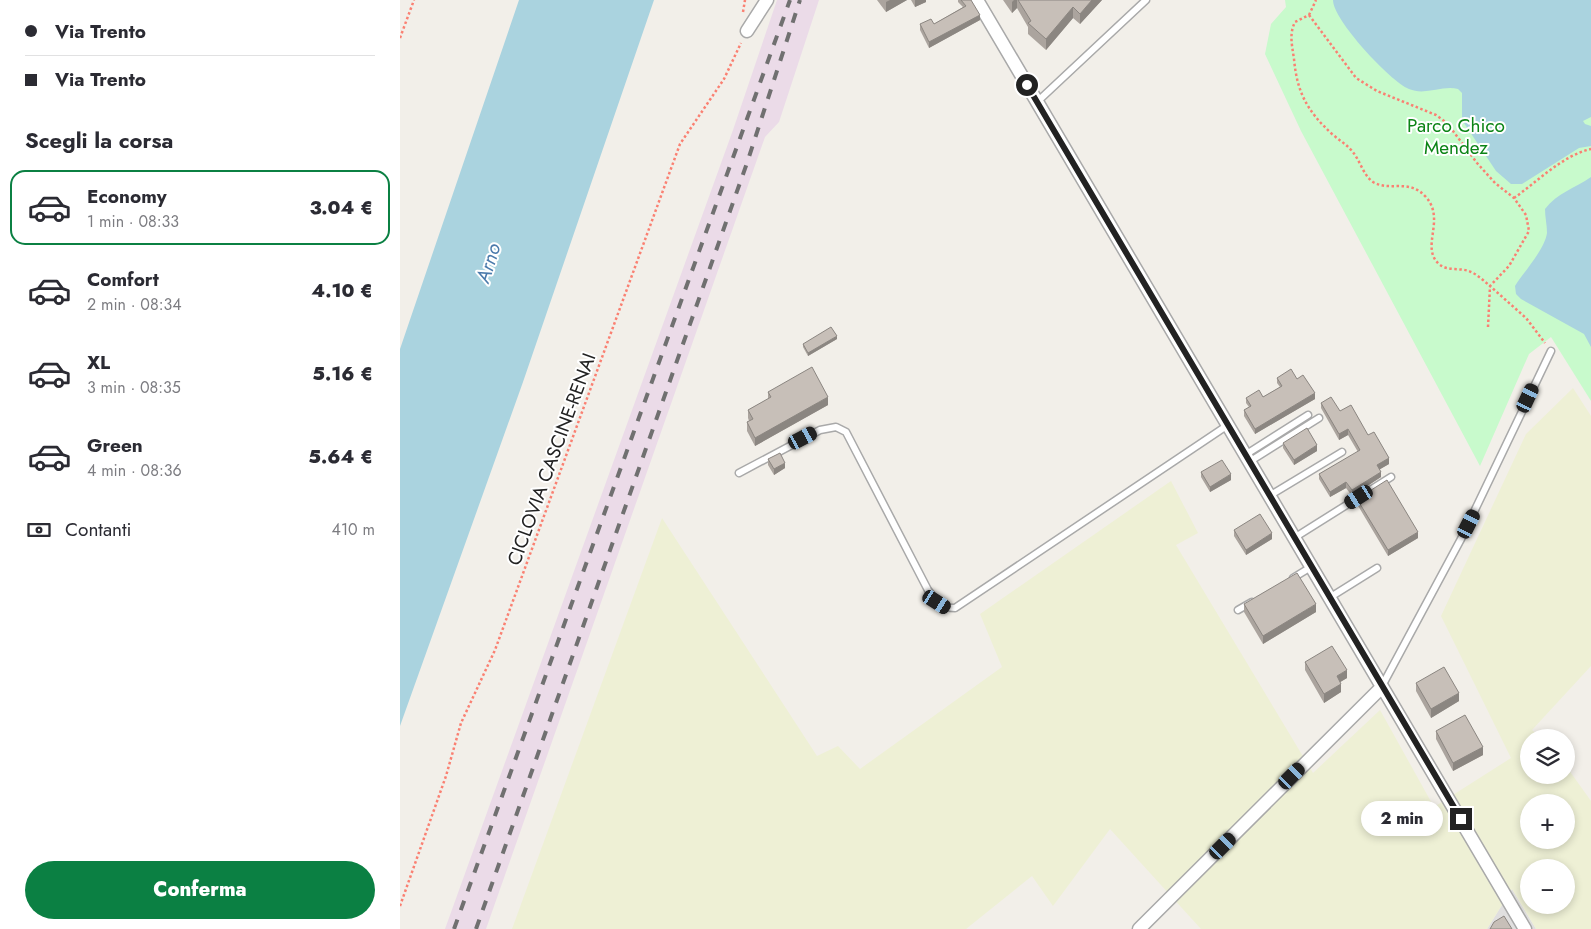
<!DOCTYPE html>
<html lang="it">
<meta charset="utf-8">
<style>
:root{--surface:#fff;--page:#f7f7f7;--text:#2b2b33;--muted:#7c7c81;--line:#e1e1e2;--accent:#0b8043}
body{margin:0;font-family:Jost,sans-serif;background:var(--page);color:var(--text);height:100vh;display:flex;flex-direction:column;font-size:19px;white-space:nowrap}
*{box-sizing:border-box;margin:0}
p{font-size:16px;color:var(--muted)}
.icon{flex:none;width:28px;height:28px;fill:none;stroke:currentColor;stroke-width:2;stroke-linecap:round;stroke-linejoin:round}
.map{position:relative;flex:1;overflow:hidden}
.panel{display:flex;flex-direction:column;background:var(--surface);width:400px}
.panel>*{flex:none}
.banner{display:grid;align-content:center;height:110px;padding:0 25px;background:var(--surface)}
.buttons{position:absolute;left:1120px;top:729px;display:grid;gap:10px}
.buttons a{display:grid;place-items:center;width:55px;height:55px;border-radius:50%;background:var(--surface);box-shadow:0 2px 8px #0003;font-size:25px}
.end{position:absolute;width:22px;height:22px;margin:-11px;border:6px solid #222;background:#fff;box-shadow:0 0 0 2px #fff}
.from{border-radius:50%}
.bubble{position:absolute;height:35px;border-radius:18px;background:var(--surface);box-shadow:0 2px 8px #0003;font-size:16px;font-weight:800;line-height:35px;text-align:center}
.car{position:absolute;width:15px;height:30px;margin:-15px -8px;border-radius:6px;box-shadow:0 0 4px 1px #0007;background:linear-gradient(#222 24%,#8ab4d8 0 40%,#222 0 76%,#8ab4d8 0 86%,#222 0)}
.banner b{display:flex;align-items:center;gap:18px;height:48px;font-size:19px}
.banner b+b{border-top:1px solid var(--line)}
.banner i{width:12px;height:12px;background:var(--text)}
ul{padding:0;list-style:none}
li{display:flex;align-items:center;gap:15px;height:75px;margin:0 10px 8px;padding:0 15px;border:2px solid transparent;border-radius:15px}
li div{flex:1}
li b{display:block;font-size:19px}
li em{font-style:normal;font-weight:800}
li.active{border-color:var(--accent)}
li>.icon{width:45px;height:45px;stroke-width:1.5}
h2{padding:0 25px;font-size:22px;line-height:60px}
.pay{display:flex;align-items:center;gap:12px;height:55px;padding:0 25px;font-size:19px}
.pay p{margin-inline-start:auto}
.action{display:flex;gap:10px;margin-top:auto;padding:10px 25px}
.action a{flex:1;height:58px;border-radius:30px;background:var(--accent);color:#fff;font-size:20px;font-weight:800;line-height:58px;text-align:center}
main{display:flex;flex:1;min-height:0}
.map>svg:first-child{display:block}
</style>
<main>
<section class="panel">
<div class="banner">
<b><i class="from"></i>Via Trento</b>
<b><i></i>Via Trento</b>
</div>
<h2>Scegli la corsa</h2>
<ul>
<li class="active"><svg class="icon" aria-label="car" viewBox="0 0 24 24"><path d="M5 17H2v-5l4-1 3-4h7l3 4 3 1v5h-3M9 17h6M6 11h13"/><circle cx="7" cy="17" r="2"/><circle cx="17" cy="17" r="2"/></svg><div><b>Economy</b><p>1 min · 08:33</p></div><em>3.04 €</em></li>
<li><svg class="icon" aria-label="car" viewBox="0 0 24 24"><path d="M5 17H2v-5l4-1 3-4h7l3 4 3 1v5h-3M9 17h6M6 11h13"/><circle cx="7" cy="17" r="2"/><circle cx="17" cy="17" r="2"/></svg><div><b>Comfort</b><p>2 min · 08:34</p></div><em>4.10 €</em></li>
<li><svg class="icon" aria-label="car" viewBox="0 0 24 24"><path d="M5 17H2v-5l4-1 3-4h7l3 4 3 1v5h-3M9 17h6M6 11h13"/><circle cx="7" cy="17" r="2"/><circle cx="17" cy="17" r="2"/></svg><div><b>XL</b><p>3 min · 08:35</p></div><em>5.16 €</em></li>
<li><svg class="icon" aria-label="car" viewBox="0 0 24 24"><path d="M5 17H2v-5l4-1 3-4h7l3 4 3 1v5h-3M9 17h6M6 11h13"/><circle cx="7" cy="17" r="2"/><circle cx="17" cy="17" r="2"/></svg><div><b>Green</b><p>4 min · 08:36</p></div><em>5.64 €</em></li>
</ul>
<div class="pay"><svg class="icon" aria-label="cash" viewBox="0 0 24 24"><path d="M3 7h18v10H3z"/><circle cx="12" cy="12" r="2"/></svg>Contanti<p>410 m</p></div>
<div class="action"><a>Conferma</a></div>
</section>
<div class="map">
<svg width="1191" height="929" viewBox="0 0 1191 929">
<rect width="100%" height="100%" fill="#f2efe9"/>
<path fill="#e0dfdf" d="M 1112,889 L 1136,929 L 1087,929 Z"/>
<path fill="#ebdbe8" d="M 377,0 L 419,0 L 379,122 L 365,137 L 86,929 L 45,929 L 333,130 Z"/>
<path fill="#eef0d5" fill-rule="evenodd" d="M 1173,388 L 1191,416 L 1191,666 L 1132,730 L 1140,737 L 1129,738 L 1129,775 L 1166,775 L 1166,766 L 1191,801 L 1191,929 L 1136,929 L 1112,889 L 1087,929 L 801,929 L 710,829 L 653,906 L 632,876 L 566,929 L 112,929 L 262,518 L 417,756 L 438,746 L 460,769 L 602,667 L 580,614 L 771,481 L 798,533 L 776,545 L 913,773 L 980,710 L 1034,807 L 1111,758 L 1041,616 L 1126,434 ZM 1129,802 L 1166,802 L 1166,840 L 1129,840 ZM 1129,868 L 1166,868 L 1166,905 L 1129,905 Z"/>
<path fill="#c8facc" d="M 885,0 L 1191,0 L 1191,401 L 1151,337 L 1129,354 L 1080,466 L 901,131 L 865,54 L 871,24 L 886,7 Z"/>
<path fill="#aad3df" d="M 119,0 L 254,0 L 123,382 L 0,726 L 0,349 Z
M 933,0 L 1191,0 L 1191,117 L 1183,121 L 1185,124 L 1191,126 L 1191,146 L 1179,148 L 1122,184 L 1111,184 L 1096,171 L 1062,120 L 1062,93 L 1058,89 C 1042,85 1025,96 1009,89 C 990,81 933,20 933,0 Z
M 1191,177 L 1191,347 L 1184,334 L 1121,299 L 1116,294 L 1115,286 C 1123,273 1145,249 1147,233 C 1147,225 1145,217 1145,209 C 1157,193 1175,188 1191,177 Z"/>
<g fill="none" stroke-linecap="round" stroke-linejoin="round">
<g stroke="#a9a9a9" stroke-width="9">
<path id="lane" d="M 637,102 L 746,0
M 845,455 L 908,415
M 849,462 L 919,418
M 339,473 L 420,430 L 436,427 L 446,432 L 528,590 C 536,601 541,608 555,608 L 828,425
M 869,496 L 942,452
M 894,538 L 991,477
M 893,578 L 911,567
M 929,598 L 977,568
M 838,610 L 852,602
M 982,686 L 1061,539 L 1151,351"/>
</g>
<g stroke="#a9a9a9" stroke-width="15">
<path id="street" d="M 577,0 L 1125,929
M 347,31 L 367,0
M 739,929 L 982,687"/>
</g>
<path stroke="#fa8072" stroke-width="2.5" stroke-dasharray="2.5 2.5" stroke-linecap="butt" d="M 343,12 L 345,0
M 909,15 L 956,78 L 977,91 L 1036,115 L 1047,123 L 1077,163 L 1095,183 L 1114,198 L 1126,215 L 1129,231 L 1109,266 L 1090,286 C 1084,281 1078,275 1071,272 C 1062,267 1048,272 1039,264 C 1020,247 1046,220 1026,197 C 1009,178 990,192 973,182 C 963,175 960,160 952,151 C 946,144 939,140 932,134 C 907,111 897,92 894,59 C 892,45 889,34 895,22 Z
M 909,15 L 916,0
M 0,38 L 14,0
M 1114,198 C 1137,182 1163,155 1191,149
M 1088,327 L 1090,286 L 1126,318 L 1145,343
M 0,906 L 46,776 L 61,723 L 95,650 L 280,144 L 324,79 L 341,43"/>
<use href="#lane" stroke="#fff" stroke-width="6"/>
<use href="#street" stroke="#fff" stroke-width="12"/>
<path stroke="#707070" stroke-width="4" stroke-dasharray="10 10" stroke-linecap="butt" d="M 54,929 L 390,0
M 76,929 L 347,163 L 400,0"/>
</g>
<path fill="#aba49e" d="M 477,0 L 507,0 L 486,12 Z
M 511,0 L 526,0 L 526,2 L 515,7 Z
M 558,0 L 571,0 L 580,20 L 529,48 L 520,30 L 520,24 L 534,24 L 563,7 L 558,2 Z
M 603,0 L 702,0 L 680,24 L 673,18 L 646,50 L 628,34 L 628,27 L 617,8 L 612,13 Z
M 437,339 L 408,356 L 403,347 L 403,344 Z
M 877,378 L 897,379 L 915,399 L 855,434 L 844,416 L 844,410 L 849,407 L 846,403 L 846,398 L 863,397 L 880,387 L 877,383 Z
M 368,392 L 428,405 L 355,446 L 347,431 L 347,422 L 349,421 L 348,418 L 348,410 L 368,399 Z
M 921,403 L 940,411 L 968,435 L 989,464 L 980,469 L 981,477 L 952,496 L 946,488 L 930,497 L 919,479 L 919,474 L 958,452 L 948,435 L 939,440 L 921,408 Z
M 883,443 L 917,451 L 894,465 L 883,448 Z
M 368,459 L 385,468 L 374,475 L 368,465 Z
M 801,472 L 831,480 L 810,492 L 801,477 Z
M 957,499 L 1018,538 L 988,556 L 957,504 Z
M 834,530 L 872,539 L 846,555 L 834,536 Z
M 844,604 L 916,612 L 863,644 L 844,612 Z
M 905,662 L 947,678 L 940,682 L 941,692 L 924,703 L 905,670 Z
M 1016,683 L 1059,701 L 1031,718 L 1016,691 Z
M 1036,731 L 1083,755 L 1053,771 L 1036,739 Z"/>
<path fill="#8b8681" d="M 490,0 L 507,0 L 486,12 L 486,2 Z
M 515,0 L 526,0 L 526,2 L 515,7 Z
M 614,0 L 617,0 L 617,8 L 612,13 L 612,2 Z
M 692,0 L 702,0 L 680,24 L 680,14 Z
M 673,7 L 673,18 L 646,50 L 646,39 Z
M 580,15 L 580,20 L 529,48 L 529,42 Z
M 437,336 L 437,339 L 408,356 L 408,353 Z
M 915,393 L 915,399 L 855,434 L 855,429 Z
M 428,397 L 428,405 L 355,446 L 355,438 Z
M 948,429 L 948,435 L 939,440 L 939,434 Z
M 917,445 L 917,451 L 894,465 L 894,460 Z
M 989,458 L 989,464 L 977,471 L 977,465 Z
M 385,463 L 385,468 L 374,475 L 374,469 Z
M 981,472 L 981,477 L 952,496 L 952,490 Z
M 831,474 L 831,480 L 810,492 L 810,487 Z
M 946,482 L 946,488 L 930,497 L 930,492 Z
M 1018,532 L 1018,538 L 988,556 L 988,550 Z
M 872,533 L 872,539 L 846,555 L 846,550 Z
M 916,604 L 916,612 L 863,644 L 863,636 Z
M 947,670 L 947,678 L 937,684 L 937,676 Z
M 941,684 L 941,692 L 924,703 L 924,694 Z
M 1059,693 L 1059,701 L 1031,718 L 1031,709 Z
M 1083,747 L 1083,755 L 1053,771 L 1053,763 Z"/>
<path fill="#c7bfb8" stroke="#8b8681" d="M 561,0 L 571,0 L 580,15 L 529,42 L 520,24 L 531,19 L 534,24 L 566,6 Z
M 618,0 L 692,0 L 680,14 L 673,7 L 646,39 L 628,23 L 631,21 Z
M 431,327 L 437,336 L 408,353 L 403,344 Z
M 412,367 L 428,397 L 355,438 L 347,422 L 353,419 L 348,410 L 371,397 L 368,392 Z
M 891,369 L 897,379 L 903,375 L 915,393 L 855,429 L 844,410 L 851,406 L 846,398 L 859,390 L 863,397 L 882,386 L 877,378 Z
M 931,397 L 940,411 L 951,405 L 968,435 L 974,432 L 989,458 L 977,465 L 981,472 L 952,490 L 946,482 L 930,492 L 919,474 L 960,450 L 948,429 L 939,434 L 921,403 Z
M 907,428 L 917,445 L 894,460 L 883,443 Z
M 380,453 L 385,463 L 374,469 L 368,459 Z
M 822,460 L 831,474 L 810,487 L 801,472 Z
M 987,480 L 1018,532 L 988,550 L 957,499 Z
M 860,514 L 872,533 L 846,550 L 834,530 Z
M 897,573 L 916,604 L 863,636 L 844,604 Z
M 932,646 L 947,670 L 937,676 L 941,684 L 924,694 L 905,662 Z
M 1044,667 L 1059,693 L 1031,709 L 1016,683 Z
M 1065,715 L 1083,747 L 1053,763 L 1036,731 Z
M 1104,916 L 1112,929 L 1090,929 L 1094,922 Z"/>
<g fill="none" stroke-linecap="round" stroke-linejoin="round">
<path stroke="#222" stroke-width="6" d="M 627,85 L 1061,819"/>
</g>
<g text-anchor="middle" stroke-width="4" stroke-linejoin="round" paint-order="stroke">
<g font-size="19" fill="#0c8416" stroke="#fff">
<text x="1056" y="132">Parco Chico<tspan x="1056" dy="22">Mendez</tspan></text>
</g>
<g font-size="19" fill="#222" stroke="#fff">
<text transform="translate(151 459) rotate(-70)" y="7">CICLOVIA CASCINE-RENAI</text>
</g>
<g font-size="20" font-style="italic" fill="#4a7aab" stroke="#fff">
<text transform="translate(88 263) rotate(-72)" y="7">Arno</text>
</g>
</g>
</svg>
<div class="buttons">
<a><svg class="icon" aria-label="layers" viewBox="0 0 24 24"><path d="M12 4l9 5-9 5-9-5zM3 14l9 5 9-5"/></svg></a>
<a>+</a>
<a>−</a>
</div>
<i class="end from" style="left:627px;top:85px"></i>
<i class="end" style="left:1061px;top:819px"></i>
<div class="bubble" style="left:961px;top:801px;width:82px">2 min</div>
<i class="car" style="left:1128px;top:398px;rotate:25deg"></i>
<i class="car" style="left:403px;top:438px;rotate:62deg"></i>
<i class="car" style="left:959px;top:497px;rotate:238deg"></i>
<i class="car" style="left:1069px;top:524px;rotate:27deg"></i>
<i class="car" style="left:537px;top:602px;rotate:122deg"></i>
<i class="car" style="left:892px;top:776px;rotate:45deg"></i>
<i class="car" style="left:823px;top:846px;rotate:45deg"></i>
</div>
</main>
